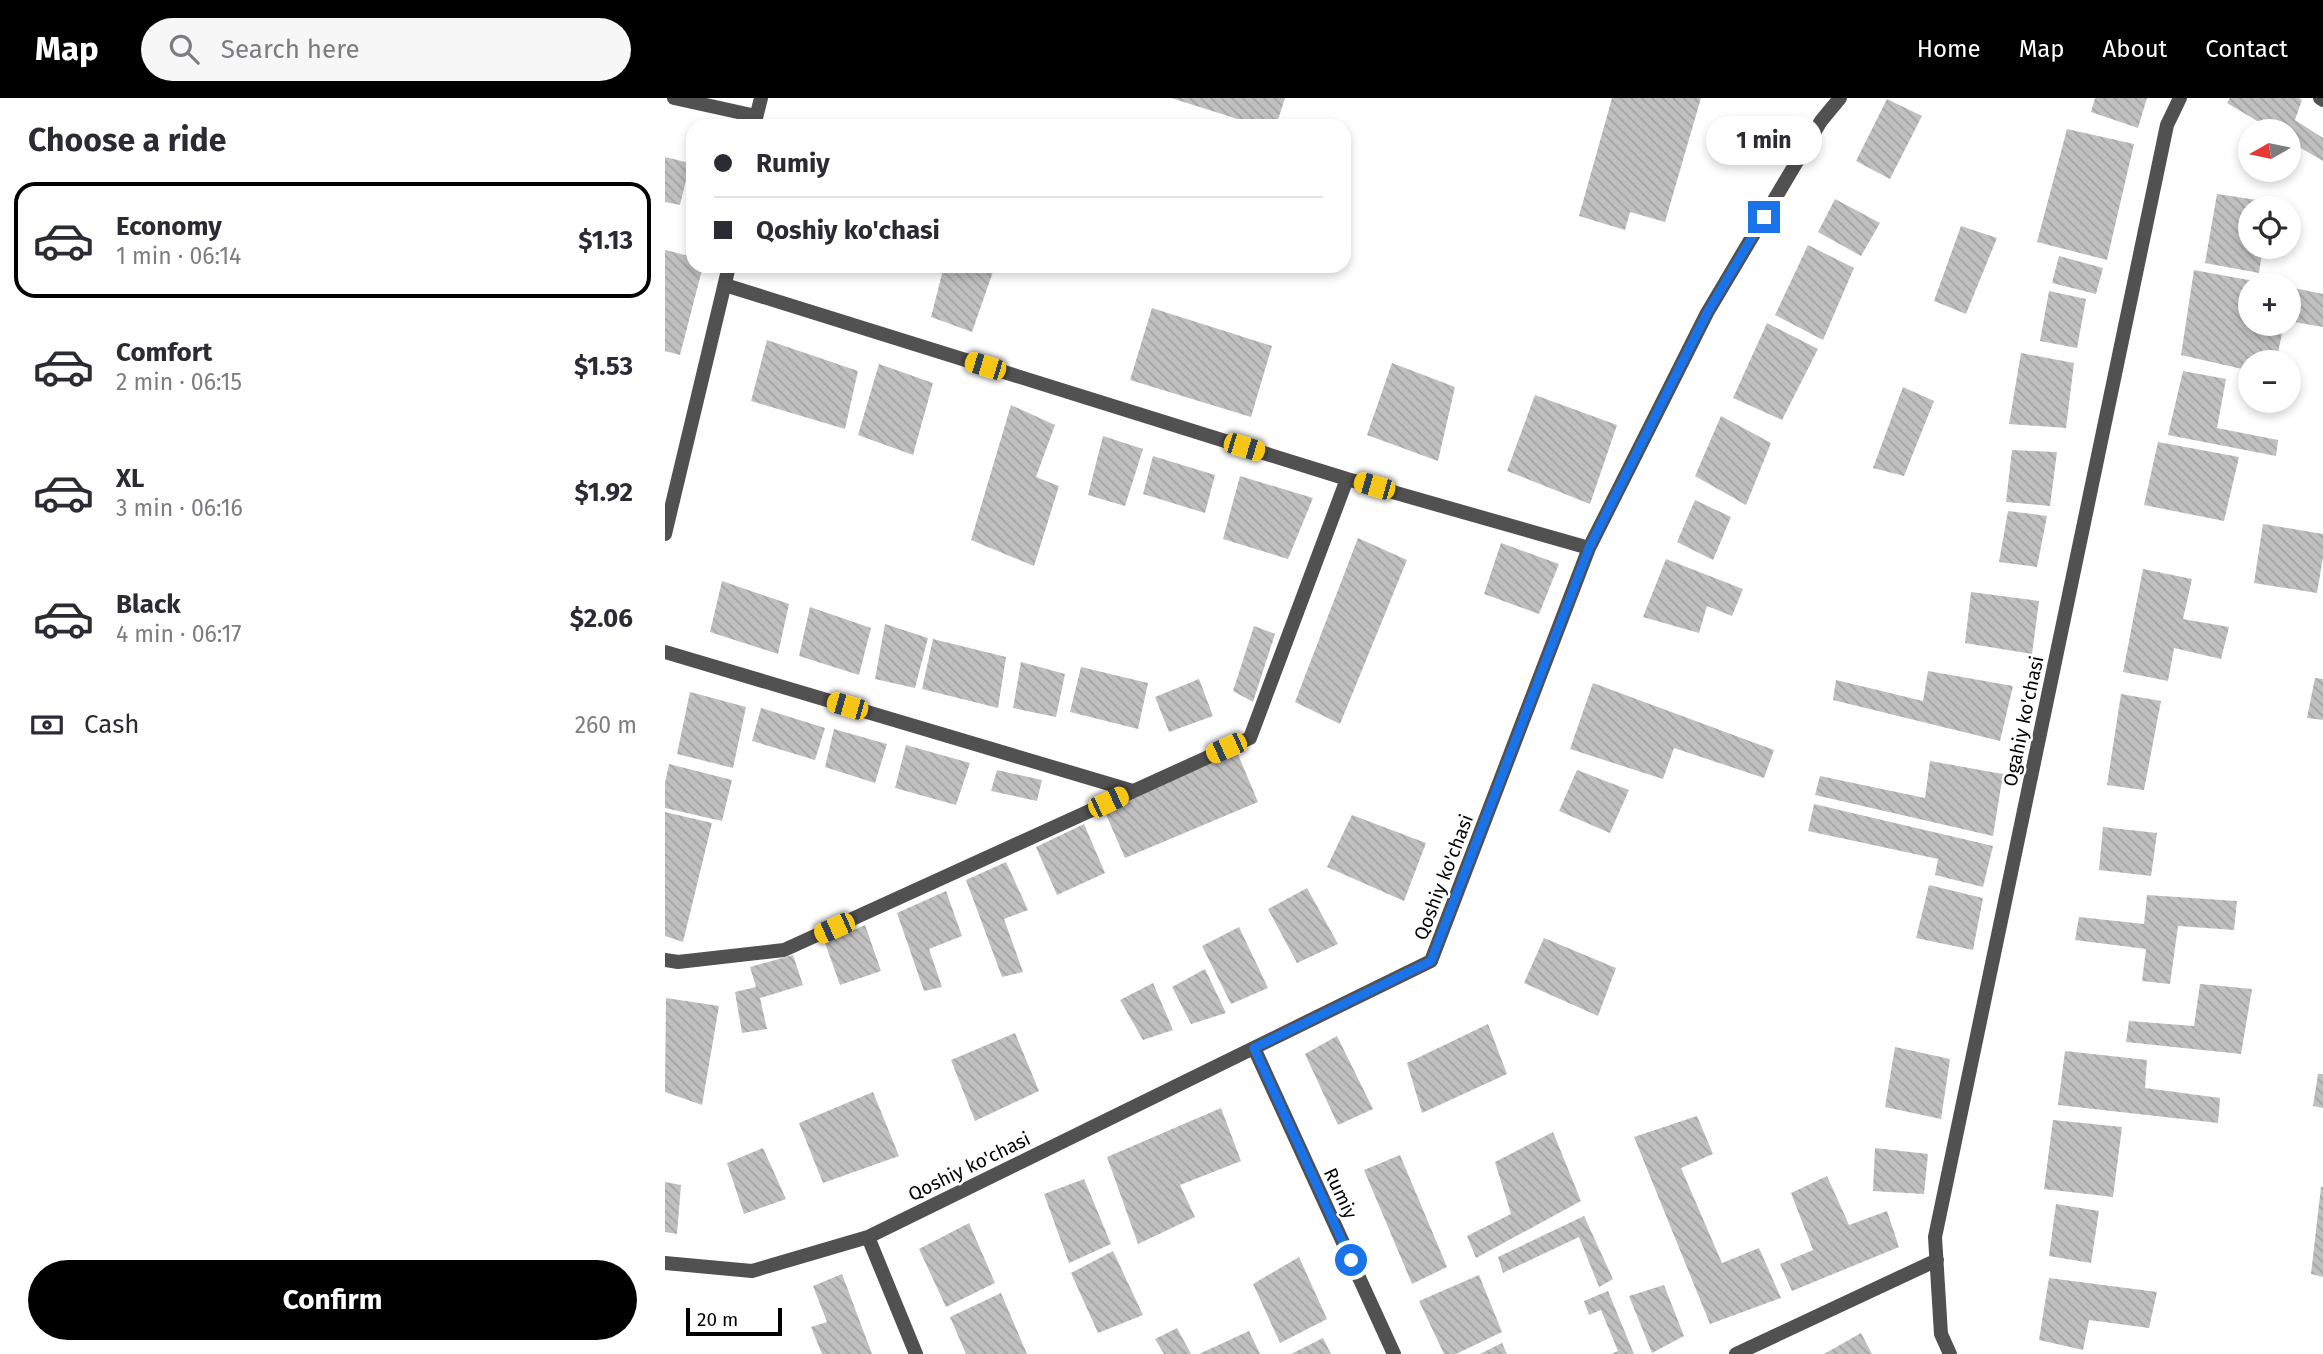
<!DOCTYPE html>
<meta charset="utf-8">
<style>
:root{--surface:#fff;--page:#f7f7f7;--text:#2b2b33;--muted:#7c7c81;--line:#e1e1e2;--accent:#000}
body{margin:0;font-family:"Fira Sans",sans-serif;background:var(--page);color:var(--text);height:100vh;display:flex;flex-direction:column;font-size:26px;white-space:nowrap}
*{box-sizing:border-box;margin:0}
p{font-size:23px;color:var(--muted)}
.icon{flex:none;width:38px;height:38px;fill:none;stroke:currentColor;stroke-width:2;stroke-linecap:round;stroke-linejoin:round}
.map{position:relative;flex:1;overflow:hidden}
.sheet{display:flex;flex-direction:column;background:var(--surface);width:665px}
.sheet>*{flex:none}
.guide{position:absolute;left:21px;top:21px;width:665px;height:154px;border-radius:21px;box-shadow:0 4px 10px #0003;display:grid;align-content:center;height:154px;padding:0 28px;background:var(--surface)}
.needle{width:46px;rotate:261deg}
.buttons{position:absolute;left:1573px;top:21px;display:grid;gap:14px}
.buttons a{display:grid;place-items:center;width:63px;height:63px;border-radius:50%;background:var(--surface);box-shadow:0 4px 10px #0003;font-size:35px}
.scale{position:absolute;left:21px;bottom:18px;width:96px;box-sizing:border-box;padding-left:7px;border:4px solid #000;border-top:0;font-size:19px;line-height:24px;white-space:nowrap;color:#000;-webkit-text-stroke:5px #fff;paint-order:stroke}
.end{position:absolute;width:32px;height:32px;margin:-16px;border:9px solid #1a73e8;background:#fff;box-shadow:0 0 0 4px #fff}
.from{border-radius:50%}
.bubble{position:absolute;height:49px;border-radius:24px;background:var(--surface);box-shadow:0 4px 10px #0003;font-size:23px;font-weight:700;line-height:49px;text-align:center}
.car{position:absolute;width:21px;height:42px;margin:-21px -10px;border-radius:9px;box-shadow:0 0 5px 2px #0007;background:linear-gradient(#f5c518 24%,#345 0 40%,#f5c518 0 76%,#345 0 86%,#f5c518 0)}
.guide b{display:flex;align-items:center;gap:24px;height:66px;font-size:26px}
.guide b+b{border-top:2px solid var(--line)}
.guide i{width:18px;height:18px;background:var(--text)}
ul{padding:0;list-style:none}
li{display:flex;align-items:center;gap:21px;height:116px;margin:0 14px 10px;padding:0 14px;border:4px solid transparent;border-radius:21px}
li div{flex:1}
li b{display:block;font-size:26px}
li em{font-style:normal;font-weight:700}
li.active{border-color:var(--accent)}
li>.icon{width:63px;height:63px;stroke-width:1.5}
h2{padding:0 28px;font-size:32px;line-height:84px}
.pay{display:flex;align-items:center;gap:18px;height:77px;padding:0 28px;font-size:26px}
.pay p{margin-inline-start:auto}
.action{display:flex;gap:14px;margin-top:auto;padding:14px 28px}
.action a{flex:1;height:80px;border-radius:42px;background:var(--accent);color:#fff;font-size:28px;font-weight:700;line-height:80px;text-align:center}
header{display:flex;align-items:center;gap:42px;box-sizing:border-box;height:98px;padding:0 35px;background:var(--accent);color:#fff}
header strong{font-size:33px}
nav{display:flex;gap:38px;margin-inline-start:auto;font-size:24px}
.search{width:490px;height:63px;background:var(--page);display:flex;align-items:center;gap:18px;box-sizing:border-box;padding:0 24px;border-radius:38px;color:var(--muted);font-size:26px}
main{display:flex;flex:1;min-height:0}
.map>svg:first-child{display:block}
</style>
<header>
<strong>Map</strong>
<div class="search"><svg class="icon" aria-label="search" viewBox="0 0 24 24"><circle cx="10" cy="10" r="6"/><path d="M15 15l6 6"/></svg>Search here</div>
<nav><a>Home</a><a>Map</a><a>About</a><a>Contact</a></nav>
</header>
<main>
<section class="sheet">
<h2>Choose a ride</h2>
<ul>
<li class="active"><svg class="icon" aria-label="car" viewBox="0 0 24 24"><path d="M5 17H2v-5l4-1 3-4h7l3 4 3 1v5h-3M9 17h6M6 11h13"/><circle cx="7" cy="17" r="2"/><circle cx="17" cy="17" r="2"/></svg><div><b>Economy</b><p>1 min · 06:14</p></div><em>$1.13</em></li>
<li><svg class="icon" aria-label="car" viewBox="0 0 24 24"><path d="M5 17H2v-5l4-1 3-4h7l3 4 3 1v5h-3M9 17h6M6 11h13"/><circle cx="7" cy="17" r="2"/><circle cx="17" cy="17" r="2"/></svg><div><b>Comfort</b><p>2 min · 06:15</p></div><em>$1.53</em></li>
<li><svg class="icon" aria-label="car" viewBox="0 0 24 24"><path d="M5 17H2v-5l4-1 3-4h7l3 4 3 1v5h-3M9 17h6M6 11h13"/><circle cx="7" cy="17" r="2"/><circle cx="17" cy="17" r="2"/></svg><div><b>XL</b><p>3 min · 06:16</p></div><em>$1.92</em></li>
<li><svg class="icon" aria-label="car" viewBox="0 0 24 24"><path d="M5 17H2v-5l4-1 3-4h7l3 4 3 1v5h-3M9 17h6M6 11h13"/><circle cx="7" cy="17" r="2"/><circle cx="17" cy="17" r="2"/></svg><div><b>Black</b><p>4 min · 06:17</p></div><em>$2.06</em></li>
</ul>
<div class="pay"><svg class="icon" aria-label="cash" viewBox="0 0 24 24"><path d="M3 7h18v10H3z"/><circle cx="12" cy="12" r="2"/></svg>Cash<p>260 m</p></div>
<div class="action"><a>Confirm</a></div>
</section>
<div class="map">
<svg width="1658" height="1256" viewBox="0 0 1658 1256">
<defs>
<pattern id="building-back-hatch" width="6" height="6" patternUnits="userSpaceOnUse" patternTransform="scale(1.75)"><rect width="6" height="6" fill="#c0c0c0"/><path d="M-1 5l2 2M0 0l6 6M5-1l2 2" fill="none" stroke="#a3a3a3"/></pattern>
</defs>
<rect width="100%" height="100%" fill="#fff"/>
<path fill="url(#building-back-hatch)" d="M 506,0 L 620,0 L 611,28 L 595,28 Z
M 947,0 L 1036,0 L 1000,124 L 965,114 L 960,132 L 914,118 Z
M 1430,0 L 1482,0 L 1473,30 L 1426,14 Z
M 1565,0 L 1634,0 L 1637,2 L 1630,22 L 1658,40 L 1658,63 L 1624,43 L 1624,33 L 1609,33 L 1562,5 Z
M 1222,1 L 1257,18 L 1225,81 L 1191,63 Z
M 1402,31 L 1469,46 L 1442,162 L 1372,144 Z
M 0,59 L 25,65 L 15,107 L 0,104 Z
M 1552,96 L 1606,104 L 1605,110 L 1586,110 L 1586,149 L 1598,149 L 1594,175 L 1540,165 Z
M 1170,101 L 1215,125 L 1196,158 L 1153,134 Z
M 1296,128 L 1332,140 L 1301,216 L 1269,203 Z
M 1143,147 L 1189,170 L 1158,242 L 1110,217 Z
M 0,152 L 28,159 L 28,168 L 38,168 L 15,257 L 0,253 Z
M 1394,158 L 1438,170 L 1431,196 L 1387,185 Z
M 279,168 L 330,168 L 307,234 L 266,219 Z
M 1529,172 L 1605,186 L 1586,187 L 1586,226 L 1619,226 L 1611,264 L 1586,264 L 1586,273 L 1516,257 Z
M 1624,189 L 1658,196 L 1658,229 L 1624,223 Z
M 1384,193 L 1421,201 L 1412,250 L 1375,243 Z
M 487,210 L 607,248 L 586,319 L 465,282 Z
M 1102,225 L 1153,251 L 1117,322 L 1068,300 Z
M 102,242 L 193,273 L 180,331 L 86,303 Z
M 1356,255 L 1409,265 L 1401,330 L 1344,326 Z
M 727,265 L 790,289 L 773,363 L 702,337 Z
M 214,266 L 268,285 L 248,357 L 193,337 Z
M 1518,273 L 1561,281 L 1552,330 L 1613,342 L 1611,358 L 1503,337 Z
M 1238,289 L 1269,303 L 1239,378 L 1208,370 Z
M 870,297 L 952,327 L 925,406 L 842,373 Z
M 346,307 L 390,327 L 371,379 L 394,388 L 369,468 L 306,442 Z
M 1056,318 L 1106,345 L 1081,407 L 1030,378 Z
M 438,338 L 478,351 L 460,408 L 423,397 Z
M 1493,344 L 1574,359 L 1559,423 L 1479,407 Z
M 1347,352 L 1392,354 L 1385,408 L 1341,404 Z
M 488,358 L 550,377 L 540,415 L 478,396 Z
M 575,378 L 648,400 L 623,461 L 558,441 Z
M 1030,402 L 1066,419 L 1048,462 L 1012,444 Z
M 1343,413 L 1382,418 L 1372,469 L 1334,464 Z
M 1598,426 L 1658,436 L 1658,459 L 1652,495 L 1589,485 Z
M 693,440 L 742,462 L 675,626 L 630,604 Z
M 836,445 L 894,466 L 874,516 L 819,496 Z
M 1001,461 L 1078,491 L 1067,518 L 1042,508 L 1034,535 L 978,519 Z
M 1478,471 L 1527,481 L 1518,521 L 1564,529 L 1556,561 L 1509,550 L 1503,583 L 1458,574 Z
M 57,483 L 124,506 L 113,556 L 45,534 Z
M 1306,494 L 1374,503 L 1367,556 L 1300,545 Z
M 145,509 L 206,530 L 194,577 L 134,558 Z
M 220,526 L 263,540 L 250,590 L 210,581 Z
M 589,528 L 610,536 L 588,604 L 568,593 Z
M 268,541 L 341,559 L 333,610 L 257,591 Z
M 356,564 L 400,576 L 391,619 L 348,610 Z
M 416,569 L 483,585 L 473,631 L 405,614 Z
M 1263,573 L 1348,588 L 1335,643 L 1168,602 L 1171,582 L 1258,603 Z
M 1650,580 L 1658,581 L 1658,622 L 1642,620 Z
M 534,581 L 548,618 L 504,634 L 490,599 Z
M 928,585 L 1109,652 L 1099,680 L 1009,650 L 998,681 L 905,651 Z
M 25,594 L 81,609 L 68,670 L 12,656 Z
M 1456,596 L 1496,603 L 1479,692 L 1442,687 Z
M 96,610 L 160,630 L 150,662 L 87,643 Z
M 169,631 L 222,646 L 210,685 L 160,669 Z
M 241,647 L 305,665 L 291,707 L 230,690 Z
M 572,654 L 593,704 L 460,760 L 439,712 Z
M 1265,663 L 1338,676 L 1328,738 L 1150,697 L 1155,678 L 1260,700 Z
M 4,666 L 67,682 L 57,723 L 0,710 L 0,685 Z
M 332,672 L 377,682 L 372,703 L 326,693 Z
M 912,672 L 964,692 L 945,735 L 894,713 Z
M 1149,706 L 1328,748 L 1318,789 L 1270,777 L 1273,761 L 1143,733 Z
M 0,714 L 47,725 L 18,844 L 0,838 Z
M 687,717 L 761,745 L 739,803 L 662,769 Z
M 419,726 L 440,775 L 392,797 L 371,749 Z
M 1438,729 L 1492,735 L 1486,778 L 1434,772 Z
M 341,764 L 363,812 L 339,821 L 358,874 L 337,879 L 301,782 Z
M 1264,787 L 1318,800 L 1308,852 L 1251,840 Z
M 642,790 L 673,846 L 632,865 L 603,811 Z
M 281,793 L 297,838 L 264,851 L 277,889 L 259,893 L 232,815 Z
M 1482,797 L 1572,803 L 1569,832 L 1513,828 L 1505,886 L 1477,883 L 1481,851 L 1410,842 L 1414,819 L 1479,826 Z
M 200,827 L 216,873 L 175,887 L 160,845 Z
M 574,829 L 603,890 L 566,906 L 537,848 Z
M 879,840 L 951,870 L 933,918 L 859,885 Z
M 128,857 L 138,887 L 95,900 L 102,931 L 77,935 L 70,894 L 91,889 L 85,869 Z
M 540,871 L 561,915 L 526,926 L 507,889 Z
M 488,885 L 508,932 L 478,942 L 455,902 Z
M 1535,886 L 1587,891 L 1576,956 L 1461,944 L 1464,923 L 1529,928 Z
M 1,900 L 54,908 L 37,1007 L 0,994 Z
M 823,926 L 842,976 L 757,1015 L 742,965 Z
M 350,935 L 374,993 L 310,1023 L 286,962 Z
M 672,938 L 708,1011 L 673,1027 L 640,956 Z
M 1230,949 L 1285,961 L 1276,1021 L 1220,1009 Z
M 1400,953 L 1482,962 L 1480,990 L 1555,1000 L 1553,1025 L 1393,1007 Z
M 1653,976 L 1658,976 L 1658,1010 L 1648,1008 Z
M 208,994 L 234,1058 L 158,1085 L 134,1025 Z
M 556,1010 L 576,1063 L 515,1087 L 530,1119 L 473,1146 L 442,1059 Z
M 1032,1018 L 1048,1056 L 1016,1070 L 1057,1165 L 1094,1150 L 1116,1200 L 1045,1226 L 969,1039 Z
M 1388,1022 L 1457,1029 L 1448,1099 L 1379,1091 Z
M 888,1034 L 916,1103 L 811,1160 L 802,1138 L 846,1116 L 830,1064 Z
M 98,1050 L 121,1101 L 79,1116 L 62,1065 Z
M 1210,1050 L 1263,1056 L 1259,1096 L 1208,1093 Z
M 735,1057 L 782,1169 L 747,1186 L 699,1072 Z
M 1162,1078 L 1184,1127 L 1222,1113 L 1234,1149 L 1127,1193 L 1115,1166 L 1148,1152 L 1126,1095 Z
M 419,1081 L 446,1146 L 404,1165 L 379,1096 Z
M 0,1084 L 16,1087 L 12,1136 L 0,1134 Z
M 1656,1089 L 1658,1089 L 1658,1179 L 1646,1176 Z
M 1391,1106 L 1434,1113 L 1426,1165 L 1384,1158 Z
M 919,1118 L 948,1181 L 934,1189 L 914,1139 L 838,1175 L 833,1159 Z
M 304,1125 L 330,1185 L 281,1209 L 254,1151 Z
M 448,1153 L 478,1217 L 433,1235 L 406,1175 Z
M 634,1159 L 662,1221 L 615,1245 L 588,1186 Z
M 177,1176 L 207,1256 L 157,1256 L 146,1229 L 162,1224 L 148,1188 Z
M 814,1177 L 837,1234 L 791,1256 L 779,1256 L 754,1203 Z
M 1384,1180 L 1492,1194 L 1484,1230 L 1424,1222 L 1418,1252 L 1374,1242 Z
M 999,1187 L 1019,1238 L 987,1255 L 964,1198 Z
M 943,1193 L 969,1256 L 946,1256 L 953,1253 L 936,1212 L 924,1217 L 919,1203 Z
M 336,1195 L 362,1256 L 301,1256 L 285,1219 Z
M 512,1230 L 526,1256 L 499,1256 L 490,1241 Z
M 584,1233 L 595,1256 L 534,1256 Z
M 1196,1235 L 1207,1256 L 1159,1256 Z
M 658,1240 L 666,1256 L 626,1256 Z
M 837,1245 L 842,1256 L 815,1256 Z"/>
<g fill="none" stroke-linecap="round" stroke-linejoin="round">
<path stroke="#515151" stroke-width="14" d="M 9,0 L 91,18
M 1655,0 L 1658,2
M 89,28 L 96,0
M 60,187 L 682,381 L 924,450
M 0,436 L 64,168
M 0,554 L 468,693
M 0,862 L 13,864 L 119,852 L 585,640 L 682,381
M 589,950 L 729,1256
M 203,1139 L 251,1256
M 0,1165 L 87,1173 L 203,1139 L 766,863 L 924,450 L 1042,215 L 1156,23 L 1175,0
M 1071,1256 L 1272,1162
M 1285,1256 L 1276,1236 L 1270,1139 L 1502,27 L 1515,0"/>
</g>
<g fill="none" stroke-linecap="round" stroke-linejoin="round">
<path stroke="#1a73e8" stroke-width="9" d="M 686,1162 L 589,950 L 766,863 L 924,450 L 1042,215 L 1099,119"/>
</g>
<g text-anchor="middle" stroke-width="5" stroke-linejoin="round" paint-order="stroke">
<g font-size="19" fill="#000" stroke="#fff">
<text transform="translate(1358 623) rotate(-78)" y="7">Ogahiy ko'chasi</text>
<text transform="translate(778 779) rotate(-69)" y="7">Qoshiy ko'chasi</text>
<text transform="translate(304 1068) rotate(-26)" y="7">Qoshiy ko'chasi</text>
<text transform="translate(676 1095) rotate(65)" y="7">Rumiy</text>
</g>
</g>
</svg>
<div class="buttons">
<a><svg class="needle" viewBox="-14 -14 28 28"><path d="M0-13l5 13h-10z" fill="#e53935"/><path d="M0 13l5-13h-10z" fill="#7c7c81"/></svg></a>
<a><svg class="icon" aria-label="locate" viewBox="0 0 24 24"><circle cx="12" cy="12" r="6"/><path d="M12 2v4M12 18v4M2 12h4M18 12h4"/></svg></a>
<a>+</a>
<a>−</a>
</div>
<div class="scale">20 m</div>
<i class="end from" style="left:686px;top:1162px"></i>
<i class="end" style="left:1099px;top:119px"></i>
<div class="bubble" style="left:1041px;top:18px;width:116px">1 min</div>
<i class="car" style="left:320px;top:268px;rotate:287deg"></i>
<i class="car" style="left:579px;top:349px;rotate:107deg"></i>
<i class="car" style="left:709px;top:388px;rotate:286deg"></i>
<i class="car" style="left:182px;top:608px;rotate:286deg"></i>
<i class="car" style="left:561px;top:650px;rotate:246deg"></i>
<i class="car" style="left:443px;top:704px;rotate:65deg"></i>
<i class="car" style="left:169px;top:830px;rotate:246deg"></i>
<div class="guide">
<b><i class="from"></i>Rumiy</b>
<b><i></i>Qoshiy ko'chasi</b>
</div>
</div>
</main>
